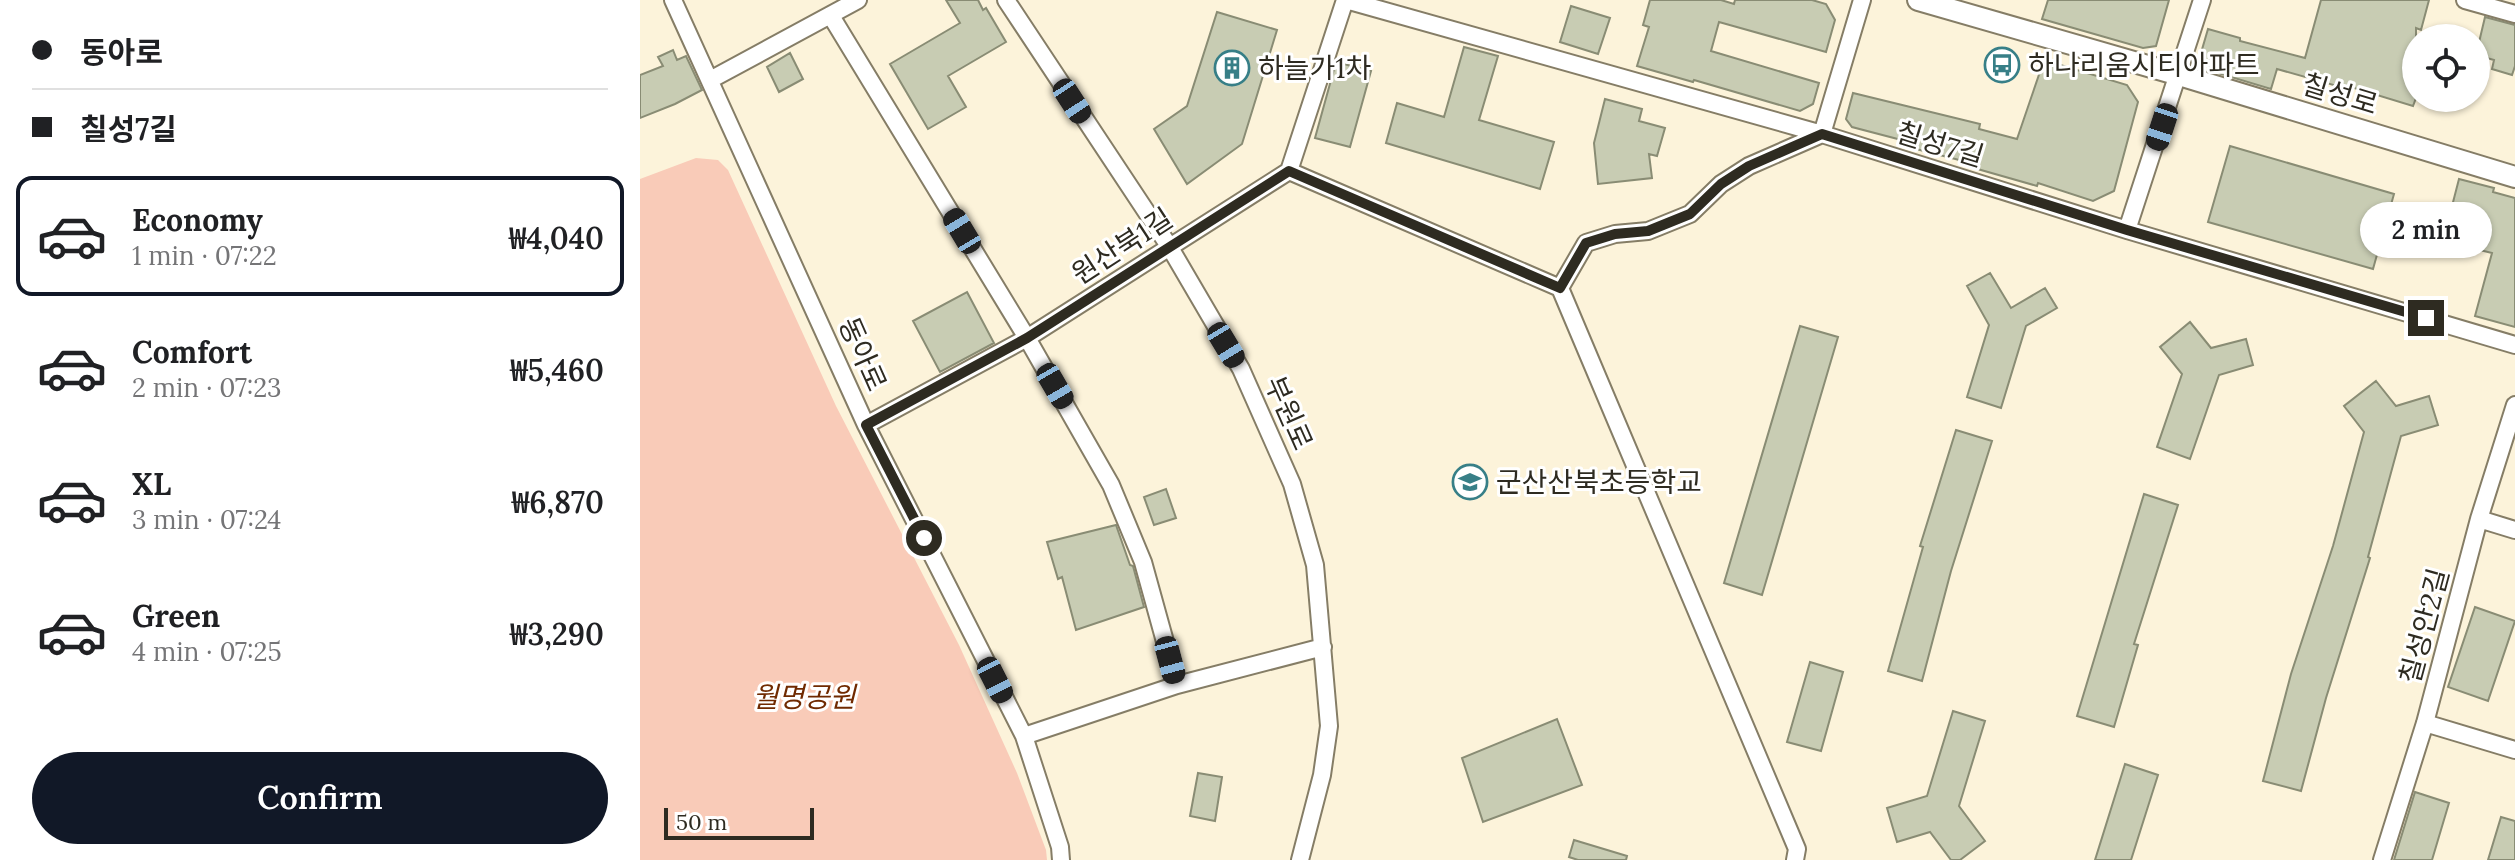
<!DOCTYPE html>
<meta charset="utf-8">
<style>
:root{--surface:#fff;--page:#f6f6f6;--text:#202124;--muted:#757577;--line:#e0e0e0;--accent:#111827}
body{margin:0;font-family:Lora,"Noto Sans KR",serif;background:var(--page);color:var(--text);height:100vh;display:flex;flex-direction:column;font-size:30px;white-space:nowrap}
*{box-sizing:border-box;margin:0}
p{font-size:26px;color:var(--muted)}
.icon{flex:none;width:44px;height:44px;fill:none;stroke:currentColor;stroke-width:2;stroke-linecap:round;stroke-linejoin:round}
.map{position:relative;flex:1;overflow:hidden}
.drawer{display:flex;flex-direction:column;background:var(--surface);width:640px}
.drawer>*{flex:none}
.top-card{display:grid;align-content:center;height:176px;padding:0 32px;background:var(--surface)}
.buttons{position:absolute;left:1762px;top:24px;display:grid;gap:16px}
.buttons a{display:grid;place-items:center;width:88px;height:88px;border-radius:50%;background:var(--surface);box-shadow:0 2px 6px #0004;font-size:40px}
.scale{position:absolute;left:24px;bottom:20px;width:150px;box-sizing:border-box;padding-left:8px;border:4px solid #2e2b21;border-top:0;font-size:22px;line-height:28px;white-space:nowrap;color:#2e2b21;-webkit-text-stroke:6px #fff;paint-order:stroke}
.end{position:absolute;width:36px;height:36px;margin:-18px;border:10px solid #2e2b21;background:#fff;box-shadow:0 0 0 4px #fff}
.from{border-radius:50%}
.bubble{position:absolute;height:56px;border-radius:28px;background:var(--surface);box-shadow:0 2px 6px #0004;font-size:26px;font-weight:600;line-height:56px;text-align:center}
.car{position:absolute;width:24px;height:48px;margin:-24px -12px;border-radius:10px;box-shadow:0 0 6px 2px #0007;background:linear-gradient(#222 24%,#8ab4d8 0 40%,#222 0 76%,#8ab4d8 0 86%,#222 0)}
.top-card b{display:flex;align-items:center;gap:28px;height:76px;font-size:30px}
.top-card b+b{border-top:2px solid var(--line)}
.top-card i{width:20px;height:20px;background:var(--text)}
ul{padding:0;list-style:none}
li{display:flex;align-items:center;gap:24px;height:120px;margin:0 16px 12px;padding:0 16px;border:4px solid transparent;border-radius:16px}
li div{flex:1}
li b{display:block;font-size:30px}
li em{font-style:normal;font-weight:600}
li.selected{border-color:var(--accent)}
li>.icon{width:72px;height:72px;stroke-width:1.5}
.action{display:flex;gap:16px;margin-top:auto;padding:16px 32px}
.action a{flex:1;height:92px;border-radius:48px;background:var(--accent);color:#fff;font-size:32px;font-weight:600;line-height:92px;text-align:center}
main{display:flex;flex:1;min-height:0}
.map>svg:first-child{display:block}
</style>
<main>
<section class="drawer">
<div class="top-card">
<b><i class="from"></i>동아로</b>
<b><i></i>칠성7길</b>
</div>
<ul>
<li class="selected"><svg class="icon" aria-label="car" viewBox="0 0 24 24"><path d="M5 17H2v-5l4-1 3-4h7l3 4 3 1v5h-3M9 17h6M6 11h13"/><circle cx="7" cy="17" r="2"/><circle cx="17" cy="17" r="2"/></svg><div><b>Economy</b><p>1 min · 07:22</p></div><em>₩4,040</em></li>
<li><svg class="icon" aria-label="car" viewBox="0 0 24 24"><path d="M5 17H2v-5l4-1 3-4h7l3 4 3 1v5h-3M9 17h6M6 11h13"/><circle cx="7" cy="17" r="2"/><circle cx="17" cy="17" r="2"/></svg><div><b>Comfort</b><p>2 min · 07:23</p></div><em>₩5,460</em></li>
<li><svg class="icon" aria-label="car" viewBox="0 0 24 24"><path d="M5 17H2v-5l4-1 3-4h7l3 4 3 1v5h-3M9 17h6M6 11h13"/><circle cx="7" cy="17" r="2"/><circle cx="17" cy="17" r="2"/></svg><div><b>XL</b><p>3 min · 07:24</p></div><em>₩6,870</em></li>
<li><svg class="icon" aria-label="car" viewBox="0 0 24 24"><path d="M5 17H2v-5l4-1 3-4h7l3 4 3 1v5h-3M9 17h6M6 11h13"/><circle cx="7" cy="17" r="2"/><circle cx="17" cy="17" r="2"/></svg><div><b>Green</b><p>4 min · 07:25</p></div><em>₩3,290</em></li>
</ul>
<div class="action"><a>Confirm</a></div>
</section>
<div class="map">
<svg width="1875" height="860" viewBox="0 0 1875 860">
<rect width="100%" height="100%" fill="#fcf3da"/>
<path fill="#f9cbb8" d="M 56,158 L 78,160 L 88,170 L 196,406 L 319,645 L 377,773 L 406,850 L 407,860 L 0,860 L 0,179 Z"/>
<path fill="#c8ccb3" stroke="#898c74" stroke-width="2" d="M 306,0 L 338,0 L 343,10 L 346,8 L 366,42 L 308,76 L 326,107 L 288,129 L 250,64 L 320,23 Z
M 1010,0 L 1081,0 L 1094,4 L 1095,0 L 1172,0 L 1186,4 L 1195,20 L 1186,52 L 1079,22 L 1071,51 L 1179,83 L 1173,104 L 1160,111 L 1054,80 L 1053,82 L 997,66 L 1009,27 L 1003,25 Z
M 1408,0 L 1529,0 L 1516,46 L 1503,48 L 1402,19 Z
M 1681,0 L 1789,0 L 1781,30 L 1776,28 L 1776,98 L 1773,106 L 1711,87 L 1711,90 L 1637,69 L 1631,89 L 1571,71 L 1561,53 L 1568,29 L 1600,38 L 1600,41 L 1665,58 Z
M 931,6 L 970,18 L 958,54 L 920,42 Z
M 577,12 L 637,30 L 602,144 L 547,184 L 514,129 L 547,106 Z
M 1845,17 L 1875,25 L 1875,66 L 1872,75 L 1852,69 L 1854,60 L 1836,55 Z
M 824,47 L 858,56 L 839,120 L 914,142 L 900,189 L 746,143 L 757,103 L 804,117 Z
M 33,50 L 37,60 L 46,56 L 62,90 L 35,104 L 0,118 L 0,75 L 23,66 L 18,57 Z
M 150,53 L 163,79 L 139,92 L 127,67 Z
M 1404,60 L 1487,85 L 1498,102 L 1474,191 L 1453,201 L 1398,183 L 1397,186 L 1334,168 L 1335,164 L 1272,148 L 1273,143 L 1212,127 L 1206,119 L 1213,93 L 1340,124 L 1339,129 L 1377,139 Z
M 696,62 L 731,71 L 710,147 L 675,138 Z
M 965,99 L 1002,109 L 999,121 L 1025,128 L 1017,156 L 1009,154 L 1012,178 L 958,184 L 954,143 Z
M 1590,146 L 1754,194 L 1733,269 L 1568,222 Z
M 1819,179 L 1854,188 L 1853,192 L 1875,198 L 1875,327 L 1835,316 L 1852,253 L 1803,241 Z
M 1350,273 L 1371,308 L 1405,288 L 1417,308 L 1386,326 L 1361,408 L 1327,397 L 1349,325 L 1327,286 Z
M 327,292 L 354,343 L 300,372 L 273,321 Z
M 1550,322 L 1571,348 L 1606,339 L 1613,365 L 1579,375 L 1550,459 L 1517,447 L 1542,374 L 1520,347 Z
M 1160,326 L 1198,337 L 1122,595 L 1084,583 Z
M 1736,381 L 1756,406 L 1789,396 L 1798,425 L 1761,436 L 1728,557 L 1730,558 L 1686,698 L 1661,791 L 1623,781 L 1651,674 L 1693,546 L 1724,432 L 1704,406 Z
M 1316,430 L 1352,441 L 1311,571 L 1282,681 L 1248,671 L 1283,547 L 1280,546 Z
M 526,489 L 536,518 L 514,525 L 504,497 Z
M 1504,494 L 1538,505 L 1494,644 L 1498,645 L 1474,727 L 1437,716 Z
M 476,525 L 490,565 L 493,566 L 504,607 L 436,630 L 422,577 L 418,579 L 407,542 Z
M 1835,607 L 1875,621 L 1848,701 L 1808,687 Z
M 1170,662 L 1203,672 L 1181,751 L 1147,742 Z
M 1313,711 L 1345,721 L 1319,806 L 1345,841 L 1320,860 L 1311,860 L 1290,832 L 1257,842 L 1247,808 L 1287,796 Z
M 917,719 L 942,785 L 843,822 L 822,758 Z
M 1485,764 L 1518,775 L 1491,860 L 1455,860 Z
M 558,773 L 582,777 L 575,821 L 550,816 Z
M 1775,792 L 1809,803 L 1792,860 L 1754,860 Z
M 1861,817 L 1875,821 L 1875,860 L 1848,860 Z
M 934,840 L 987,856 L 986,860 L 938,860 L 929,857 Z"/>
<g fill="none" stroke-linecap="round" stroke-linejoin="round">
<g stroke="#857d66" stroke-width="20">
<path id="minor" d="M 33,0 L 226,425 L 384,736 L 420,847 L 421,860
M 366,0 L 529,246 L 601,369 L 652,484 L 675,565 L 689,726 L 682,775 L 660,860
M 706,0 L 1182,134 L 1487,230 L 1875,345
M 1825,0 L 1875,14
M 191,16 L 387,338 L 471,485 L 503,562 L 537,685
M 70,80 L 218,0
M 1182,134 L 1222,0
M 649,171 L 920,288 L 946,243 L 975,234 L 1008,231 L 1050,214 L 1081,184 L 1109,166 L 1182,134
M 1487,230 L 1562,0
M 920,288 L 1157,849 L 1155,860
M 226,425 L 387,338 L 649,171 L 705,0
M 1839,519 L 1875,530
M 1785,723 L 1875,750
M 384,736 L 537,685 L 683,647
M 1742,860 L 1785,723 L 1839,519 L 1875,405"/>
</g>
<g stroke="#857d66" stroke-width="24">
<path id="tertiary" d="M 1278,0 L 1539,75 L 1875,177"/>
</g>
<use href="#minor" stroke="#fff" stroke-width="16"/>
<use href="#tertiary" stroke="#fff" stroke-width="20"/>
</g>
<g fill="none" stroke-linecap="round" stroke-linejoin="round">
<path stroke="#2e2b21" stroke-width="10" d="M 284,538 L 226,425 L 387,338 L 649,171 L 920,288 L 946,243 L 975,234 L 1008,231 L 1050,214 L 1081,184 L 1109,166 L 1182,134 L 1487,230 L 1786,318"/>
</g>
<defs>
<g id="bus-ring" transform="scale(1.8)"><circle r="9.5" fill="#fff" stroke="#377f87" stroke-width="1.5"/><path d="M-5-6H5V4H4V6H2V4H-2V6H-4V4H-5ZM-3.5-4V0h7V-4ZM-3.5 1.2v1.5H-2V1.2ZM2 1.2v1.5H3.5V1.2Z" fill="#377f87"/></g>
<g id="building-ring" transform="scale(1.8)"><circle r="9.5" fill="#fff" stroke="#377f87" stroke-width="1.5"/><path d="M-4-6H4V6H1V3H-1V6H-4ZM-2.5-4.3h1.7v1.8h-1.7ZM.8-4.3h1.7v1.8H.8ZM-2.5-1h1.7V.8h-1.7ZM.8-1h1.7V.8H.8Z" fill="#377f87"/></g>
<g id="school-ring" transform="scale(1.8)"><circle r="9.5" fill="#fff" stroke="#377f87" stroke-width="1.5"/><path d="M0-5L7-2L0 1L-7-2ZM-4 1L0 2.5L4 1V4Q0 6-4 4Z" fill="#377f87"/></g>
</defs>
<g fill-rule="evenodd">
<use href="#bus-ring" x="1362" y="65"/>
<use href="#building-ring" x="592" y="68"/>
<use href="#school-ring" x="830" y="482"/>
</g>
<g text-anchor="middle" stroke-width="6" stroke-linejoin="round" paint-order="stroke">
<g font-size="28" fill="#2e2b21" stroke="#fff" text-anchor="start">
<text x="1388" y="75">하나리움시티아파트</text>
<text x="618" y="78">하늘가1차</text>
<text x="856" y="492">군산산북초등학교</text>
</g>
<g font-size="28" fill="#2e2b21" stroke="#fff">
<text transform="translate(1700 94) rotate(17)" y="10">칠성로</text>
<text transform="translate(1300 144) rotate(17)" y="10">칠성7길</text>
<text transform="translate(482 246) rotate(-33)" y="10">원산북1길</text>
<text transform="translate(223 354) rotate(66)" y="10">동아로</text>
<text transform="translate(649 413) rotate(66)" y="10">부원로</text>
<text transform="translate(1784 626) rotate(-75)" y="10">칠성안2길</text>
</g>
<g font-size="28" font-style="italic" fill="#702a01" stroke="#fff">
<text x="164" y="707">월명공원</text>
</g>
</g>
</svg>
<div class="buttons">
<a><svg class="icon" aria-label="locate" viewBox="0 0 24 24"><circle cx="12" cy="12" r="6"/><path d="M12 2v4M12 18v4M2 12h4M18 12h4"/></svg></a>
</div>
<div class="scale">50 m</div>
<i class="end from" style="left:284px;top:538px"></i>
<i class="end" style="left:1786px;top:318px"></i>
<div class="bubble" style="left:1720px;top:202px;width:132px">2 min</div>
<i class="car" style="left:432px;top:101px;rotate:147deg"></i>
<i class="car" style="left:1522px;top:127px;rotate:198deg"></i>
<i class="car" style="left:322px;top:231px;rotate:329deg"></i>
<i class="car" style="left:586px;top:345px;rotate:149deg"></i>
<i class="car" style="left:415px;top:386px;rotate:150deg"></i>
<i class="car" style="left:530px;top:660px;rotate:165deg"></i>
<i class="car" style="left:355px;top:680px;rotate:153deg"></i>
</div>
</main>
